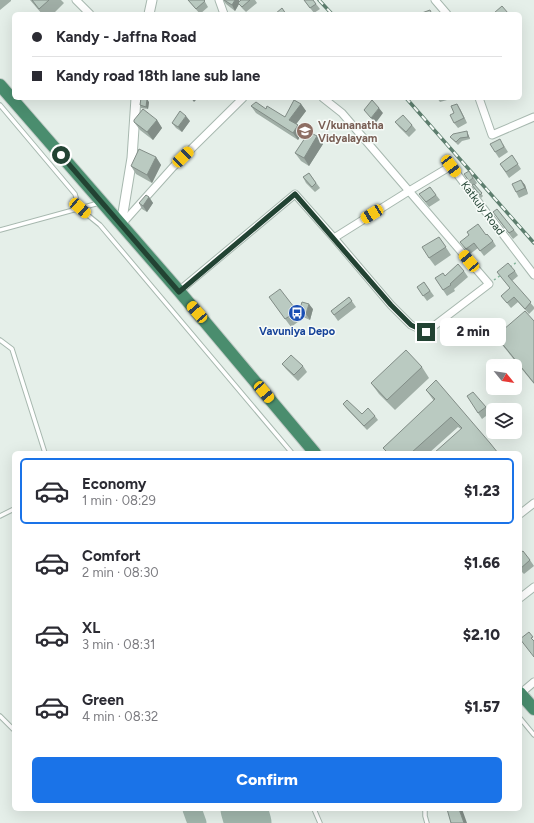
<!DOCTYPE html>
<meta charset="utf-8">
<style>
:root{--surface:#fff;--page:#f7f7f7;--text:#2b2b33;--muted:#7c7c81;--line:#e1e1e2;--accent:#1a73e8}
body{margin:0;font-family:Figtree,sans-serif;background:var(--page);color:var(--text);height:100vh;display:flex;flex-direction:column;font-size:15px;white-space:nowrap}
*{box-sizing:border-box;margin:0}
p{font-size:13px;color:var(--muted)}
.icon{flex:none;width:22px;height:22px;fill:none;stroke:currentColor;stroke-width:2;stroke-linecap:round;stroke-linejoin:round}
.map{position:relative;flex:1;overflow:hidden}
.details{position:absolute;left:12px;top:451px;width:510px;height:360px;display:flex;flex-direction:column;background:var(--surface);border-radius:6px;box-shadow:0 4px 16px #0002}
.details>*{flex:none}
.banner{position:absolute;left:12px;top:12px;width:510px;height:88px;border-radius:6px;box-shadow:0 4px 16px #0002;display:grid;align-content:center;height:88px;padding:0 20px;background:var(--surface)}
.needle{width:26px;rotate:120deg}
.controls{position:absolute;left:486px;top:359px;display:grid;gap:8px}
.controls a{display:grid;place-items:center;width:36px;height:36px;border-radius:6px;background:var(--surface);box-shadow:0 4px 16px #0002;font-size:20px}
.end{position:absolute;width:18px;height:18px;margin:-9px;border:5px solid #224333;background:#fff;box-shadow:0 0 0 2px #fff}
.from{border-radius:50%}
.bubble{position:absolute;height:28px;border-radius:6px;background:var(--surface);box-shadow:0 4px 16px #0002;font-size:13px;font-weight:800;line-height:28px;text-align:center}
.car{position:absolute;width:12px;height:24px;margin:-12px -6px;border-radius:5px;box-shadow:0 0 3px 1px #0007;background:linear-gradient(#f5c518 24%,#345 0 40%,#f5c518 0 76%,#345 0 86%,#f5c518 0)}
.banner b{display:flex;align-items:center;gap:14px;height:38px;font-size:15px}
.banner b+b{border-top:1px solid var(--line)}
.banner i{width:10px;height:10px;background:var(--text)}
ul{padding:7px 0 0;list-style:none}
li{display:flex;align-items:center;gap:12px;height:66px;margin:0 8px 6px;padding:0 12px;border:2px solid transparent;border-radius:6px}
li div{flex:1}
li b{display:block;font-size:15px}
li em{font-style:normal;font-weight:800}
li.selected{border-color:var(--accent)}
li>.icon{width:36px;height:36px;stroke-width:1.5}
.action{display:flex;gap:8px;margin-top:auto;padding:8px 20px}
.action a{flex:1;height:46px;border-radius:6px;background:var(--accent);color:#fff;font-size:16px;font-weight:800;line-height:46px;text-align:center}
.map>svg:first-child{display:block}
</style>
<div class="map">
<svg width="534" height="823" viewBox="0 0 534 823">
<rect width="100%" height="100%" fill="#e5efe9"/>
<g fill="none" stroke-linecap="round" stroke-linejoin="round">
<path stroke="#a1b6ac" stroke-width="19" d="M 192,809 L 197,823"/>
<path stroke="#a1b6ac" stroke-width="47" d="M 244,809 L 248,823"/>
<g stroke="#a7b8af" stroke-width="5.5">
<path id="service" d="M 0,105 L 75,194 L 79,208 L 100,225 L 292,453
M 0,230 L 99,203
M 0,340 L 12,349 L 45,453
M 0,516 L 14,509
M 0,716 L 14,730
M 520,718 L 534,735
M 314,809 L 320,823
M 425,809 L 425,816 L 427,823"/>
</g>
<g stroke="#a7b8af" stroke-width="9">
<path id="minor" d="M 76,0 L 90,14
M 219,0 L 224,14
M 435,0 L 447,14
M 323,98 L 342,113 L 409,191 L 451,166 L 534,275
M 479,98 L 492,135 L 534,117
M 121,225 L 173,167 L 243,98
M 179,291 L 295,194 L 334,238 L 409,191 L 489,284 L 426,332 L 411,325 L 391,305 L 334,238
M 520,514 L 534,503
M 520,598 L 534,587
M 521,693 L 534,682"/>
</g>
<g stroke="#a7b8af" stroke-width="11">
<path id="tertiary" d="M 149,14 L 152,0
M 121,225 L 132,158 L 136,98"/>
</g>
<g stroke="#c1cac6" stroke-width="14">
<path id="trunk" d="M 0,85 L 179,291 L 315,453
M 520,693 L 534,709"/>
</g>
<path stroke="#84b59b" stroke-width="1.5" stroke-dasharray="2 3" stroke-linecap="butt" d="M 510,267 L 517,262
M 494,280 L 501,275"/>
<use href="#service" stroke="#fff" stroke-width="3.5"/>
<use href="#minor" stroke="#fff" stroke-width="7"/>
<use href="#tertiary" stroke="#fff" stroke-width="9"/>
<use href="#trunk" stroke="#4a8d6e" stroke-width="12"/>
<g stroke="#5d7e6e" stroke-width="3.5">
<path id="rail" d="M 319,0 L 332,14
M 406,98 L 534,243"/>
</g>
<use href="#rail" stroke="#f7fbf8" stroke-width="2" stroke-dasharray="6" stroke-linecap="butt"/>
</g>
<path fill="#a0aea6" d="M 0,0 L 11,0 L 11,1 L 0,10 Z
M 30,0 L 61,0 L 64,3 L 53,14 L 42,14 Z
M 188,0 L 204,0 L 208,7 L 200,14 Z
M 223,0 L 239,0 L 239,1 L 241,0 L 255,0 L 257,3 L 246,12 L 242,8 L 239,4 L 235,11 L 226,4 Z
M 304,0 L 313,0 L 320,9 L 314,13 Z
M 437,98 L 454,98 L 440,102 Z
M 149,102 L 148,109 L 141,108 L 140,105 Z
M 301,104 L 306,111 L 296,124 L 298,125 L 303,132 L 298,140 L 256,113 L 251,106 L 266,109 L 285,117 Z
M 460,109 L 467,123 L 458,128 L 454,123 Z
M 157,120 L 162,128 L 153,140 L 140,130 L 134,122 Z
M 190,121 L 182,132 L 176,128 L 172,123 Z
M 395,122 L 412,125 L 416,130 L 409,137 L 399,127 Z
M 467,131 L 468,134 L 470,139 L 462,141 L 458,145 L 450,137 Z
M 317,136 L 323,144 L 309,166 L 301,161 L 295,153 Z
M 503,144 L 508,152 L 499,158 L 495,152 Z
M 512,155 L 521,169 L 509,178 L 500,164 Z
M 156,157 L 161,165 L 152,183 L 136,174 L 131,166 Z
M 469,171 L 477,183 L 475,185 L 483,196 L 481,198 L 468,180 Z
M 309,173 L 320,188 L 315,192 L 306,183 L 303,177 Z
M 521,180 L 525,185 L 528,194 L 519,198 L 516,192 Z
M 430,187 L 440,200 L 429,207 L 419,194 Z
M 149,197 L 153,203 L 147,212 L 142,209 L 139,203 Z
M 497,218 L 514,230 L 518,235 L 513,239 Z
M 486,235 L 493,241 L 496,246 L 484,256 L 478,248 L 470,254 L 460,242 Z
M 439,237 L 451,255 L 435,266 L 429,258 Z
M 464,271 L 468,277 L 454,289 L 455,291 L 447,296 L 435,278 Z
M 515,271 L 518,276 L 512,281 L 534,307 L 534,309 L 529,314 L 518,302 L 511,308 L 501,296 L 510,288 L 497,272 Z
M 424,282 L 434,296 L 427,301 L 417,287 Z
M 269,297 L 297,311 L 302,319 L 291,327 Z
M 349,297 L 356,307 L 338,321 L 331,311 Z
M 313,309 L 310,320 L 303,317 L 299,312 Z
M 534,321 L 534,384 L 503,346 L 496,336 Z
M 282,364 L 303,366 L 307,372 L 298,381 L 286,369 Z
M 422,367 L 429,378 L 395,410 L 379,394 L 371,383 Z
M 426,390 L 490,443 L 461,429 L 458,427 L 429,453 L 387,453 L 383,448 L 434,401 Z
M 343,404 L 362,414 L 375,416 L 378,420 L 367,430 L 346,408 Z
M 486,407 L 490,413 L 482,419 L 478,413 Z
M 520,553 L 530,560 L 534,566 L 524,574 L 520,570 Z"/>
<path fill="#828d87" d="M 235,0 L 239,0 L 240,2 L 238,3 L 239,4 L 235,11 L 232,5 Z
M 191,98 L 198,98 L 194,102 Z
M 147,99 L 149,102 L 148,109 L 146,107 Z
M 301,104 L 306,111 L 294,127 L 289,120 Z
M 457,104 L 460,109 L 467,123 L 464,118 Z
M 379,108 L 383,113 L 375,124 L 371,118 Z
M 186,116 L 190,121 L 182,132 L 178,127 Z
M 157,120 L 162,128 L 153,140 L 147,132 Z
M 298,125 L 303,132 L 298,140 L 293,133 Z
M 467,131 L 468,134 L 470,139 L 468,137 Z
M 317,136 L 323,144 L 309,166 L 304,158 Z
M 156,157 L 161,165 L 152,183 L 147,175 Z
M 521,180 L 525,185 L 528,194 Z
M 149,197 L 153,203 L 147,212 L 143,206 Z
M 309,304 L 313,309 L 310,320 L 306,314 Z
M 459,809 L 462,809 L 467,823 L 464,823 Z"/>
<path fill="#bacac1" stroke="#828d87" d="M 32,0 L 49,0 L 39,9 Z
M 188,0 L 204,0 L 205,1 L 196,9 Z
M 224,0 L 235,0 L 232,5 Z
M 241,0 L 250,0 L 242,7 L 238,3 Z
M 304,0 L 313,0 L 316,4 L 310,8 Z
M 502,6 L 508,13 L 507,14 L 495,14 L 494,13 Z
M 282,8 L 286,14 L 275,14 Z
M 430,10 L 432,14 L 419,14 Z
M 141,98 L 147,99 L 146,107 L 140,105 Z
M 294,100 L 301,104 L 289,120 L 298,125 L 293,133 L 251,106 L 256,102 L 266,109 L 267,106 L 285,117 Z
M 372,100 L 379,108 L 371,118 L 364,110 Z
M 457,104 L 464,118 L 454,123 L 450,115 L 454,113 L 451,106 Z
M 143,109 L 157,120 L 147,132 L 134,122 L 134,120 Z
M 180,111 L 186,116 L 178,127 L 172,123 Z
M 403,115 L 412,125 L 406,132 L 395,122 Z
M 467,131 L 468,137 L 460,138 L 456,142 L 450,137 L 453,134 Z
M 309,132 L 317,136 L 304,158 L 295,153 Z
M 500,139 L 504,147 L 495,152 L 490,144 Z
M 139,149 L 156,157 L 147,175 L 131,166 Z
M 512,155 L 518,164 L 506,172 L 500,164 Z
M 469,171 L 473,178 L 469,181 L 464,174 Z
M 309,173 L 316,183 L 312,187 L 303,177 Z
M 521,180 L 525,188 L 516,192 L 512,184 Z
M 474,184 L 482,193 L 480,195 L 472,185 Z
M 430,187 L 436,195 L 426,202 L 419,194 Z
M 146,195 L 149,197 L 143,206 L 139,203 Z
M 497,209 L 514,230 L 509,233 L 493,212 Z
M 478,224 L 486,235 L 487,234 L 493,241 L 480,251 L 474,243 L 466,249 L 460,242 L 469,235 L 467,232 Z
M 439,237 L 446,247 L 429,258 L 422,247 Z
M 508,263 L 515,271 L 508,276 L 531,302 L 525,309 L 514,297 L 507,303 L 501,296 L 510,288 L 497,272 Z
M 458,264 L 464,271 L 450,284 L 451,285 L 443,290 L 435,278 L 443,273 L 445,276 Z
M 424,282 L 430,291 L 423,296 L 417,287 Z
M 280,289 L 297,311 L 285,319 L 269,297 Z
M 349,297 L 352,301 L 334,315 L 331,311 Z
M 302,302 L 309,304 L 306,314 L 299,312 Z
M 525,311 L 534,321 L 534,383 L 496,336 Z
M 406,350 L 422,367 L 387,400 L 371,383 Z
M 291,355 L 303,366 L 294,375 L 282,364 Z
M 436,380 L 490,443 L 498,453 L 434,453 L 462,428 L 451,417 L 411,453 L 388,453 L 383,448 L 435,399 L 426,390 Z
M 473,392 L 486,407 L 478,413 L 467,396 Z
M 347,400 L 362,414 L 368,408 L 375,416 L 364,426 L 343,404 Z
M 523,551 L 530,560 L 520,569 L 520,553 Z
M 529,632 L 533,637 L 531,638 L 534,641 L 534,657 L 520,639 Z
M 447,809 L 459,809 L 464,823 L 451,823 Z"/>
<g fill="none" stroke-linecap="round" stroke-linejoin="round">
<path stroke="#224333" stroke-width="5" d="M 61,155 L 179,292 L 295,194 L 391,305 L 411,325 L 426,332"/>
</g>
<defs>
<g id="school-disc" transform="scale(0.9)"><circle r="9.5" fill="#8d6e63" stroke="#f7fbf8"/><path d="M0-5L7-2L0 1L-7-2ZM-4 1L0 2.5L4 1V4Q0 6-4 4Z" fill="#fff"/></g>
<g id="bus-disc" transform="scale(0.9)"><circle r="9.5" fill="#1a4fb4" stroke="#f7fbf8"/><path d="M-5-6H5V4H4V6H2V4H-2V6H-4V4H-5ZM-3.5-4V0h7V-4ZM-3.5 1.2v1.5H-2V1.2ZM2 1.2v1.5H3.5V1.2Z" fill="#fff"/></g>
</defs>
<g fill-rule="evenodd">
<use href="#school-disc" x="305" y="131"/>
<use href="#bus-disc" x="297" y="313"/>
</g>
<g text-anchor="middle" stroke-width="3" stroke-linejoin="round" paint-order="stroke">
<g font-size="11" font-weight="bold" fill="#785e54" stroke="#f7fbf8" text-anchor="start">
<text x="318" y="129">V/kunanatha<tspan x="318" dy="13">Vidyalayam</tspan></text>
</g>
<g font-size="11" fill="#224333" stroke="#f7fbf8">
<text transform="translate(483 208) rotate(53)" y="4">Katkuly Road</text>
</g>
<g font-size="11" font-weight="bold" fill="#164399" stroke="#f7fbf8">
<text x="297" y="335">Vavuniya Depo</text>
</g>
</g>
</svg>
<div class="controls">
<a><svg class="needle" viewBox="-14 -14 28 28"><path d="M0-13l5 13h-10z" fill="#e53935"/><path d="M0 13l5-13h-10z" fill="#7c7c81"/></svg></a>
<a><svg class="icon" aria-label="layers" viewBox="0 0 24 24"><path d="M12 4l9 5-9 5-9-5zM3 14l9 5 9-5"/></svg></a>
</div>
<i class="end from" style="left:61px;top:155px"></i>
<i class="end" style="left:426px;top:332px"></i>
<div class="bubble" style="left:440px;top:318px;width:66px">2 min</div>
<i class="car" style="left:183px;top:157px;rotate:46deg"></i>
<i class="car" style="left:451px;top:166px;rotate:143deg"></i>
<i class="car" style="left:80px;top:208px;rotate:131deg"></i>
<i class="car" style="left:372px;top:214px;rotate:238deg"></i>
<i class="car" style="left:469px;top:261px;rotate:320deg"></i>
<i class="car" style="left:197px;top:312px;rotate:319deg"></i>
<i class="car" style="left:264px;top:392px;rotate:140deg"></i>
<div class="banner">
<b><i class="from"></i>Kandy - Jaffna Road</b>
<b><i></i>Kandy road 18th lane sub lane</b>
</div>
<section class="details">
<ul>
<li class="selected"><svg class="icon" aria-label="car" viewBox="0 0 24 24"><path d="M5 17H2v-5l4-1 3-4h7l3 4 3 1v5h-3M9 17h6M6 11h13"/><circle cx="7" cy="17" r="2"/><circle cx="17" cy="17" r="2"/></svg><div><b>Economy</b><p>1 min · 08:29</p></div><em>$1.23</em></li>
<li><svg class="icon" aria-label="car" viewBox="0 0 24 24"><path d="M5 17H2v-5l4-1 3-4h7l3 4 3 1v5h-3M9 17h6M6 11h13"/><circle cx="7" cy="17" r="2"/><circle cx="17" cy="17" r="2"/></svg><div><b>Comfort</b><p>2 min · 08:30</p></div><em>$1.66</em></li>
<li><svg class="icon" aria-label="car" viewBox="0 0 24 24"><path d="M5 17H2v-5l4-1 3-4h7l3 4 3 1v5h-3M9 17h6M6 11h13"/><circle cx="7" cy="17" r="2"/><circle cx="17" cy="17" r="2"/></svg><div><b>XL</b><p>3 min · 08:31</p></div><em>$2.10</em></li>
<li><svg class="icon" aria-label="car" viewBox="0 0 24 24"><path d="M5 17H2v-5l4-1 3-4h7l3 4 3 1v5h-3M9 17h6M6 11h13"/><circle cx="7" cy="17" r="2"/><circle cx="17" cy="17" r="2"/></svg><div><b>Green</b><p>4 min · 08:32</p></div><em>$1.57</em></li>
</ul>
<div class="action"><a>Confirm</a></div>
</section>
</div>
